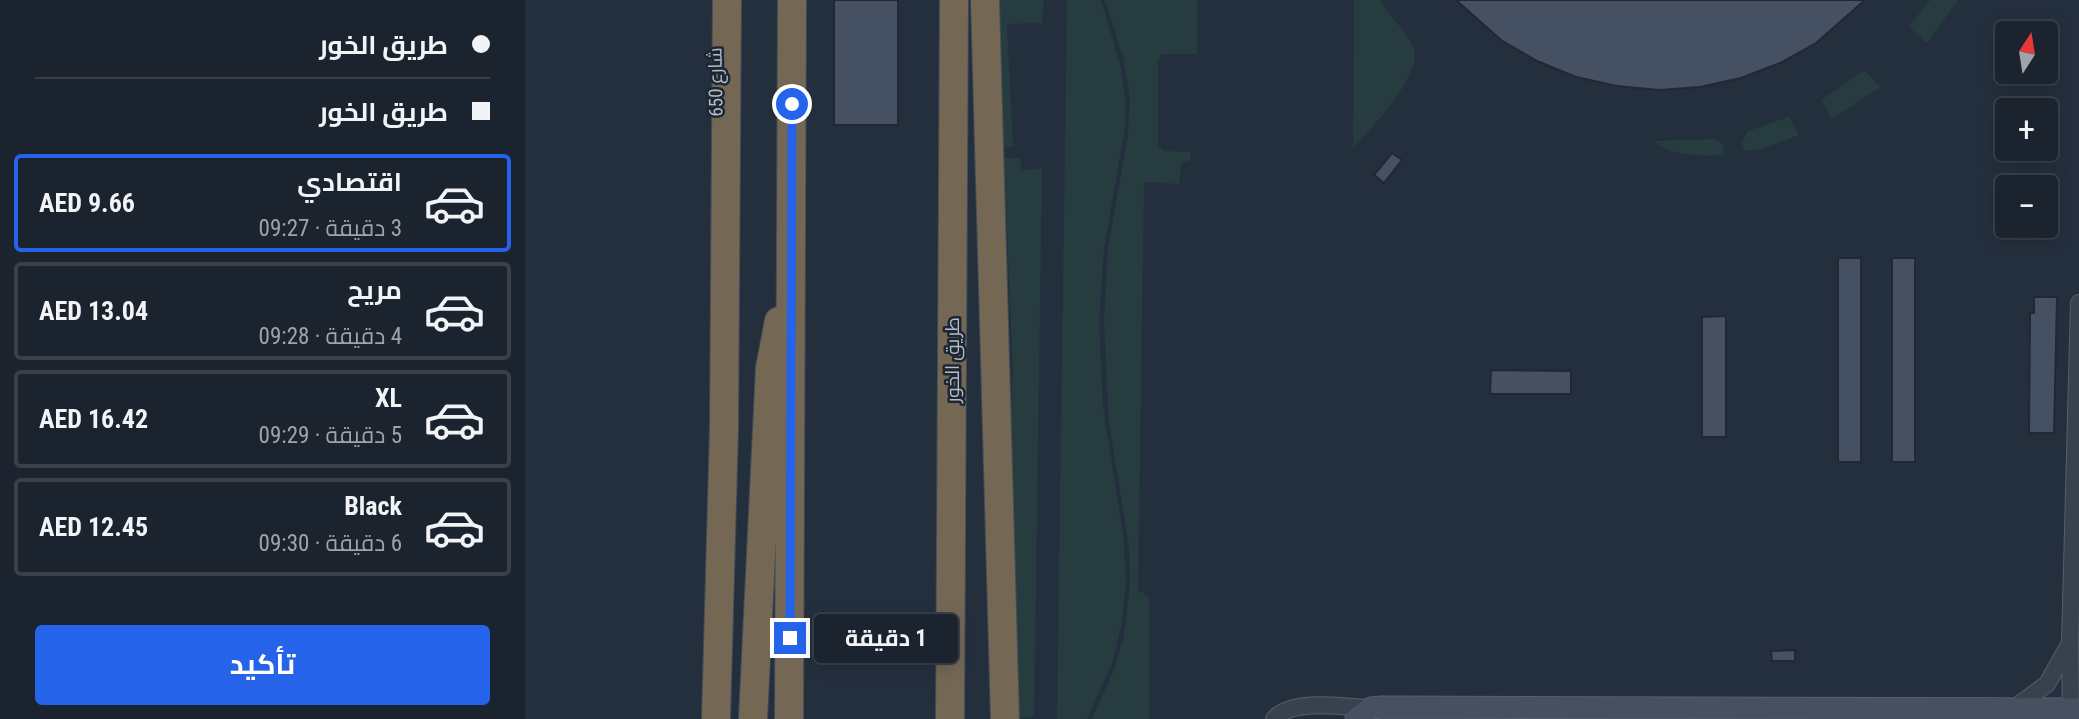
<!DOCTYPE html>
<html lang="ar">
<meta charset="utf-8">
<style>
:root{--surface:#1b232e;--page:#242b36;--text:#f1f3f6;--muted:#a0a4aa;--line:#39404a;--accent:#2563eb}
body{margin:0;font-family:"Roboto Condensed",Cairo,sans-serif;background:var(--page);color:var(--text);direction:rtl;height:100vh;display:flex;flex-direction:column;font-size:26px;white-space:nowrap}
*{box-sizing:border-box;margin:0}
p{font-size:23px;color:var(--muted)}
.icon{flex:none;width:38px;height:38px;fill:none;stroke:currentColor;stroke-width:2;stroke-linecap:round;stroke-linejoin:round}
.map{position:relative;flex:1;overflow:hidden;direction:ltr}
.sheet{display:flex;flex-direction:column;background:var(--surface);width:525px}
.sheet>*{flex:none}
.hud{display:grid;align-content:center;height:154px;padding:0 35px;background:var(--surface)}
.needle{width:46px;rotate:12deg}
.controls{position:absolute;left:1470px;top:21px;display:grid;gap:14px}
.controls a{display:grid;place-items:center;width:63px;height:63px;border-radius:7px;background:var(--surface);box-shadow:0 4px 18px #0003,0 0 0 2px var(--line);font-size:35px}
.end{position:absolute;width:32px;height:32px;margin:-16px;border:9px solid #2563eb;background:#fff;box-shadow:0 0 0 4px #fff}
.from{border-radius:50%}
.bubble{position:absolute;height:49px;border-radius:7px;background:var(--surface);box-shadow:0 4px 18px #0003,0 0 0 2px var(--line);font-size:23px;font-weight:700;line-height:49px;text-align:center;direction:rtl}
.hud b{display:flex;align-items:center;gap:24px;height:66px;font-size:26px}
.hud b+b{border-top:2px solid var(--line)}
.hud i{width:18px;height:18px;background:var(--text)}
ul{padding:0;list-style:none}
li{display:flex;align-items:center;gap:21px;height:98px;margin:0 14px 10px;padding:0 21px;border:4px solid var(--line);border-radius:7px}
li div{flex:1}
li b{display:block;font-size:26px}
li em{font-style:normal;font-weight:700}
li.selected{border-color:var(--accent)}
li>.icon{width:63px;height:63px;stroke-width:1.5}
.primary-button{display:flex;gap:14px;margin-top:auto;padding:14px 35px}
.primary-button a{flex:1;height:80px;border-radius:7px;background:var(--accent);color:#fff;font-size:28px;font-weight:700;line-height:80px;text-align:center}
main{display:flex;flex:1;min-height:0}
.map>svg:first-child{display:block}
</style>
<main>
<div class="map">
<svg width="1554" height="719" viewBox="0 0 1554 719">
<rect width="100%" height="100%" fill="#242f3e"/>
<path fill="#263c3f" d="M 473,0 L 519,0 L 517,23 L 484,24 L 482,26 L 488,147 L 479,147 Z
M 542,0 L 576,0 L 596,68 L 600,99 L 600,127 L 579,248 L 574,322 L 578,407 L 598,534 L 601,582 L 597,622 L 587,663 L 562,719 L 532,719 Z
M 580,0 L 672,0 L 672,54 L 637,54 L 633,60 L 633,145 L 639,151 L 665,152 L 666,160 L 657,162 L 654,184 L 621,182 L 619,187 L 613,590 L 624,597 L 624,719 L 567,719 L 590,667 L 599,635 L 605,585 L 604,546 L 584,423 L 579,321 L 583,248 L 603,135 L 605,97 L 599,61 Z
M 829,0 L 855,0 C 865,17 882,31 889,50 C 898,74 845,130 828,149 Z
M 1405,0 L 1433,0 L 1402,43 L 1384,27 Z
M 1339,70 L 1355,87 L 1307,119 L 1296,100 Z
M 1264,117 L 1274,135 L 1237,149 L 1219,151 L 1217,143 L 1223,131 Z
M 1188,139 L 1198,144 L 1199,155 C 1179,156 1144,157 1130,141 Z
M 479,158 L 494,158 L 497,170 L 517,168 L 509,716 L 493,719 L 485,415 L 488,372 Z"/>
<path fill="#455162" stroke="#1f2835" stroke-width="2" d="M 309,0 L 373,0 L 373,125 L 309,125 Z
M 931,0 L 1340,0 L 1291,43 L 1255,63 L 1216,78 L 1175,87 L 1134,90 L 1092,86 L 1051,77 L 1012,61 L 976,40 Z
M 867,153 L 877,160 L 859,183 L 849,175 Z
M 1313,258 L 1336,258 L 1336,462 L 1313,462 Z
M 1367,258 L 1390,258 L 1390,462 L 1367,462 Z
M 1509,297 L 1532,297 L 1529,433 L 1504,433 L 1505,313 L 1509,313 Z
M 1201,316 L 1201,437 L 1177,437 L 1177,317 Z
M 966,370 L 1046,371 L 1046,394 L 965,394 Z
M 1270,650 L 1270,661 L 1247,661 L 1246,651 Z"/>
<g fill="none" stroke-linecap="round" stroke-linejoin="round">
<g stroke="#565f6c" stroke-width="18">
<path id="street" d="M 1488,709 L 1522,684 L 1544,645
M 749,719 C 769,697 819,708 846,708
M 1546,719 L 1545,643 L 1554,303"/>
</g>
<g stroke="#565f6c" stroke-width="23">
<path id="secondary" d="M 831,719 L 846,708 L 857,707 L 1554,709"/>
</g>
<g stroke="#434c59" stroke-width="30">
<path id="highway" d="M 460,0 L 480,719
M 191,719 L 199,428 L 202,0
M 228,719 L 245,368 L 254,321
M 264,719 L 267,0
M 425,719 L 429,0"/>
</g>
<use href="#street" stroke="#38414e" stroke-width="16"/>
<use href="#secondary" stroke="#465061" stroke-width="21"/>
<use href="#highway" stroke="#746855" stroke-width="28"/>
</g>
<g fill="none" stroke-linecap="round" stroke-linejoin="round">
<path stroke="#2563eb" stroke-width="9" d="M 265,638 L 267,104"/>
</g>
<g text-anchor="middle" stroke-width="5" stroke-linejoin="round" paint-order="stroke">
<g font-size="19" fill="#b4bcc9" stroke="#1d2633">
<text transform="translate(190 82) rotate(-91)" y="7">شارع 650</text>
<text transform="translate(427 360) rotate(-90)" y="7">طريق الخور</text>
</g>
</g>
</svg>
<div class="controls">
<a><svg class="needle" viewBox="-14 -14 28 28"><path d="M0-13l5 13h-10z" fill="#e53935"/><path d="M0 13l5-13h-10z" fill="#a0a4aa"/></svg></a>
<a>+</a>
<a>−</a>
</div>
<i class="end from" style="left:267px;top:104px"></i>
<i class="end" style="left:265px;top:638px"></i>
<div class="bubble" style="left:289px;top:614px;width:144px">1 دقيقة</div>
</div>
<section class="sheet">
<div class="hud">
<b><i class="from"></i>طريق الخور</b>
<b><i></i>طريق الخور</b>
</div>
<ul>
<li class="selected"><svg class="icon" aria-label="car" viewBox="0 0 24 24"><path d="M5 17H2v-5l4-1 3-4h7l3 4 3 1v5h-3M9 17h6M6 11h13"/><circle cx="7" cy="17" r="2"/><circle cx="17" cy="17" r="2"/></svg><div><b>اقتصادي</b><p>3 دقيقة · 09:27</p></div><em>AED 9.66</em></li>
<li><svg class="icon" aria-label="car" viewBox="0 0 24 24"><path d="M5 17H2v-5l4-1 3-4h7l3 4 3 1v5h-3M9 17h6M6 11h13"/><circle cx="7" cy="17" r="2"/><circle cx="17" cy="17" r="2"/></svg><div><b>مريح</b><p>4 دقيقة · 09:28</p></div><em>AED 13.04</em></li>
<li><svg class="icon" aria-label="car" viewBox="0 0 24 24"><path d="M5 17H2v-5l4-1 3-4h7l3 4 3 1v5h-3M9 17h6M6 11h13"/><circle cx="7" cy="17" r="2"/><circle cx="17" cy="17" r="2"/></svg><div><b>XL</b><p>5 دقيقة · 09:29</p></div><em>AED 16.42</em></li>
<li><svg class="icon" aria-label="car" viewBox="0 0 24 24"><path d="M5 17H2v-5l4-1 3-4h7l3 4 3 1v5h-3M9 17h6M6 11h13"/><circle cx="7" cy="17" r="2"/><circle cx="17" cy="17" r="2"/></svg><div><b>Black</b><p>6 دقيقة · 09:30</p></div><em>AED 12.45</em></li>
</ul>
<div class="primary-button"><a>تأكيد</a></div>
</section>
</main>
